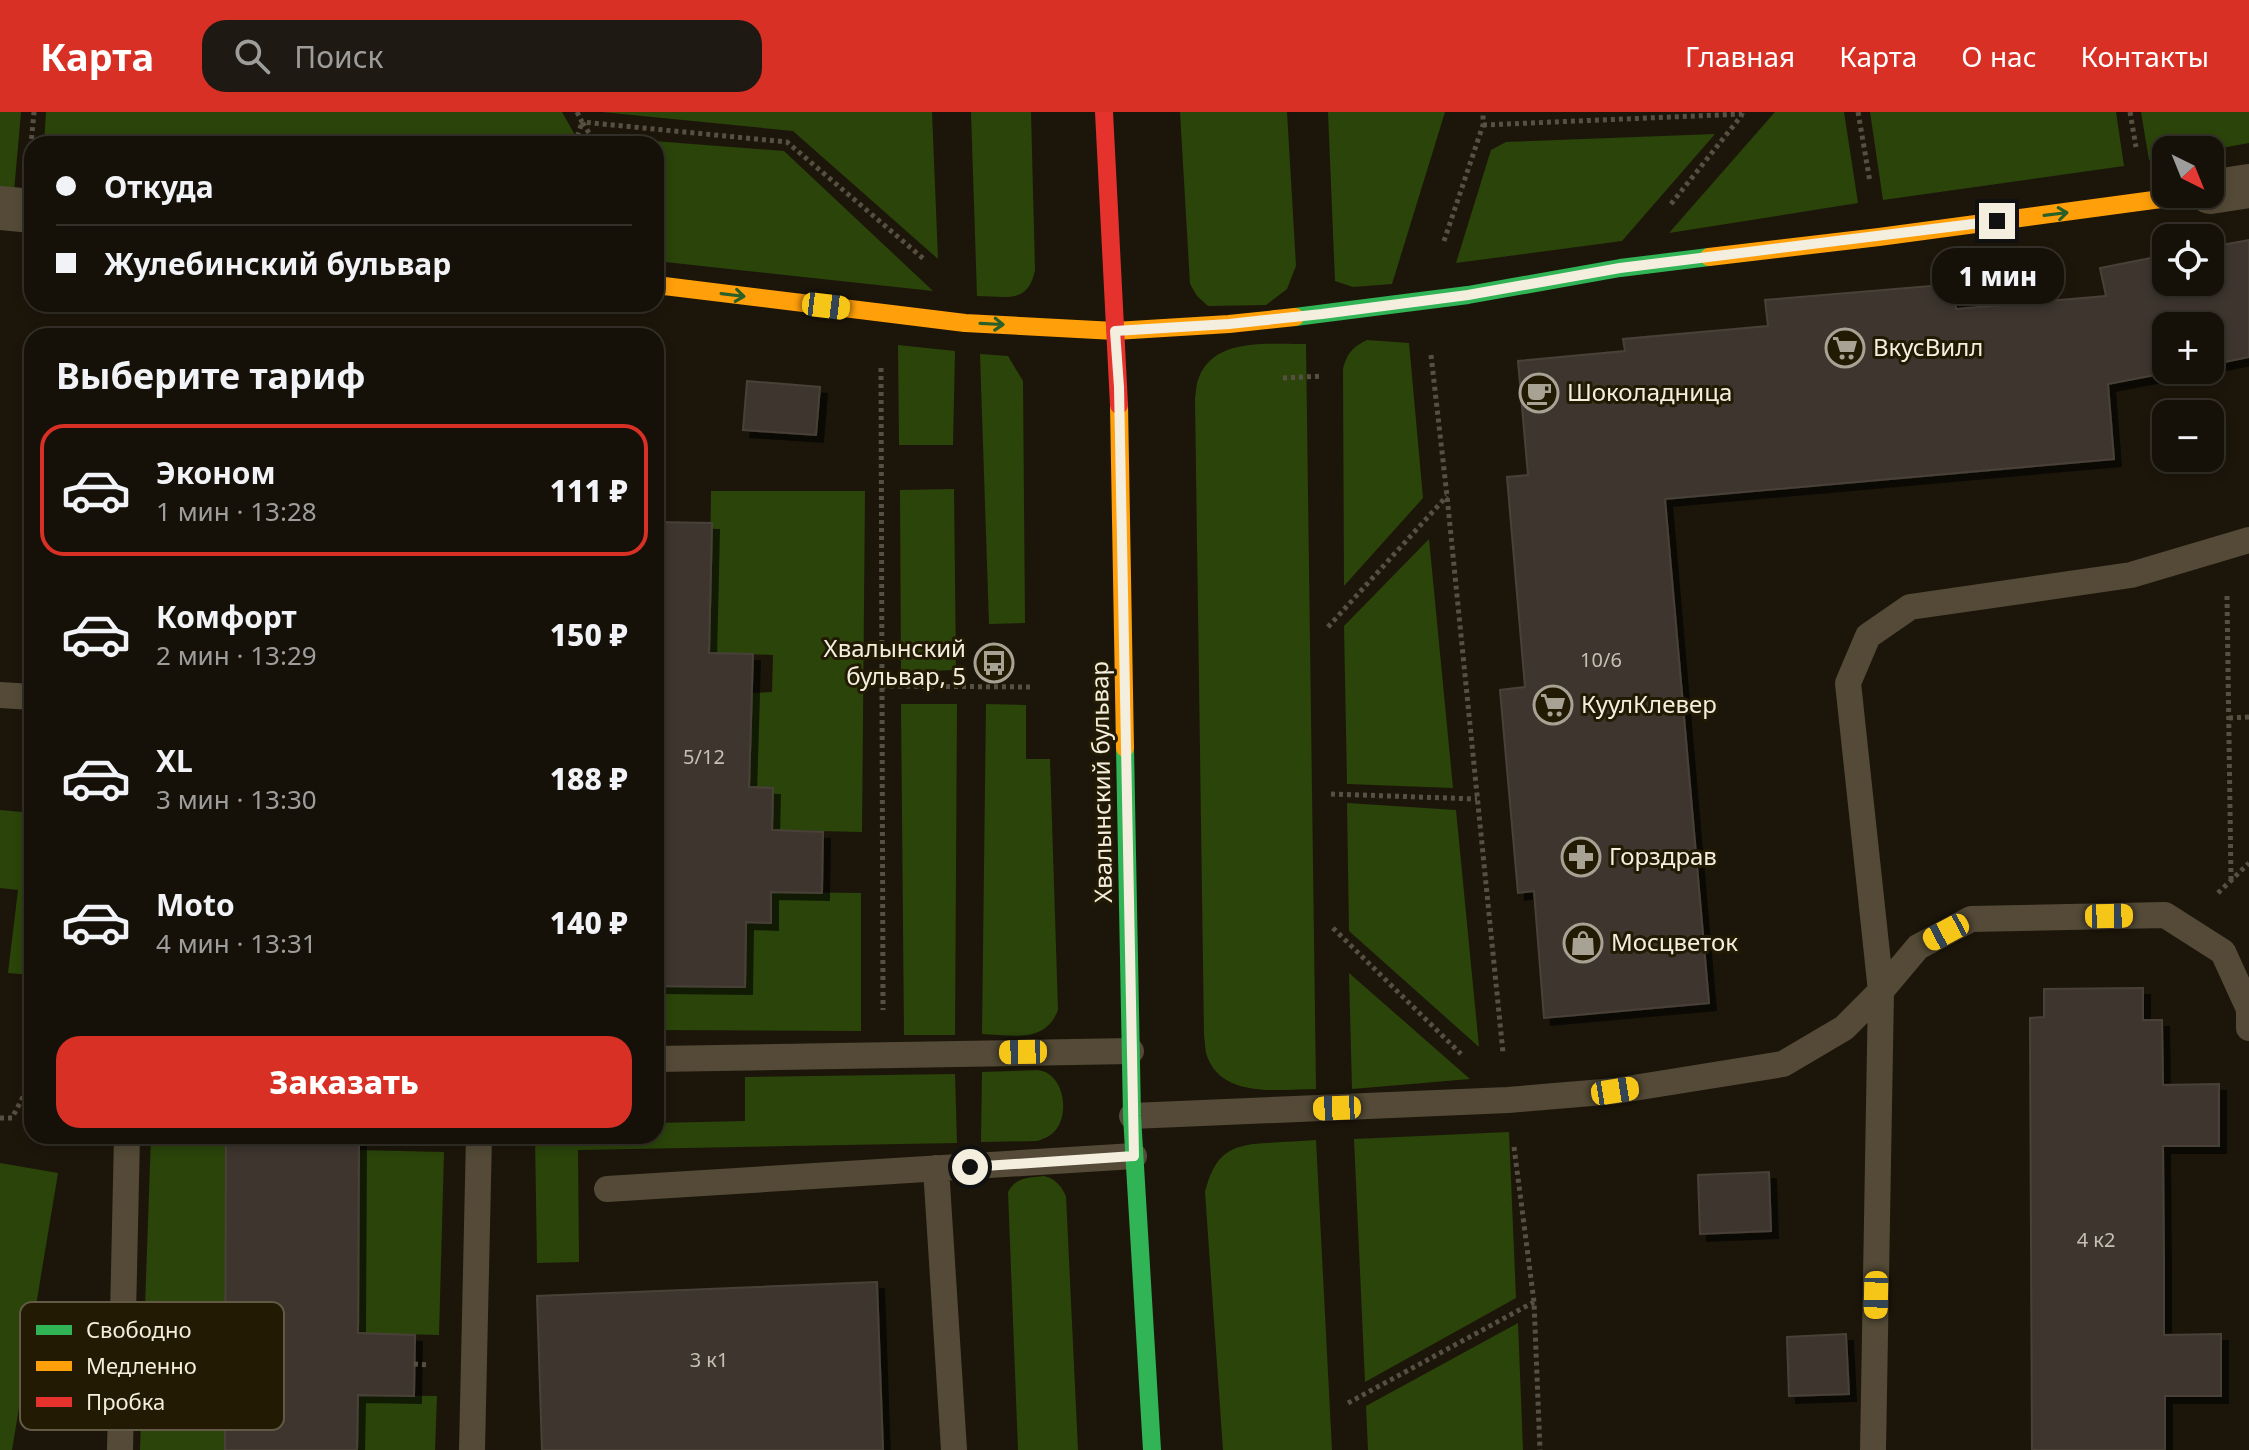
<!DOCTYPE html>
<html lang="ru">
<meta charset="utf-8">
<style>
:root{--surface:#151008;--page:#1e1912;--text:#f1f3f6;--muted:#9d9d9c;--line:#343029;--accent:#d93025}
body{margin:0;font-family:"Noto Sans",sans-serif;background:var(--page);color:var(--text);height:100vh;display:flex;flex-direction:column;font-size:30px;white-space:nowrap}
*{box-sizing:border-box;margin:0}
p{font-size:26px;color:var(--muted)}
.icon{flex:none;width:44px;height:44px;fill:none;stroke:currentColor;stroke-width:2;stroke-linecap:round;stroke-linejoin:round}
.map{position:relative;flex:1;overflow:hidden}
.side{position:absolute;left:24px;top:216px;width:640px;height:816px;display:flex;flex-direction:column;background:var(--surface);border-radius:24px;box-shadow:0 4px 12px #0003,0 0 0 2px var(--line)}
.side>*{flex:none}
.top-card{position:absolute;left:24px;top:24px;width:640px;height:176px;border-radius:24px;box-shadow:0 4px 12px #0003,0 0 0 2px var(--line);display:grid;align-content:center;height:176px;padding:0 32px;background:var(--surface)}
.needle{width:52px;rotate:137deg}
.fabs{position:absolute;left:2152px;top:24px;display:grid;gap:16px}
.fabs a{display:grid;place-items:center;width:72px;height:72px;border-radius:16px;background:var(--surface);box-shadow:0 4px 12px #0003,0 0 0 2px var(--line);font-size:40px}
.end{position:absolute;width:36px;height:36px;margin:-18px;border:10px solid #f4eedf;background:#111;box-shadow:0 0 0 4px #111}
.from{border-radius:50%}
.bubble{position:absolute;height:56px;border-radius:24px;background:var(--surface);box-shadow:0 4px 12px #0003,0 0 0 2px var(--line);font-size:26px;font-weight:800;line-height:56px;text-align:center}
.car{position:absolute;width:24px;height:48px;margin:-24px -12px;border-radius:10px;box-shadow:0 0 6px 2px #0007;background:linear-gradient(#f5c518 24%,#345 0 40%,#f5c518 0 76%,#345 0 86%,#f5c518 0)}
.top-card b{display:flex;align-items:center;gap:28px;height:76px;font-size:30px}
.top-card b+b{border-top:2px solid var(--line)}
.top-card i{width:20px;height:20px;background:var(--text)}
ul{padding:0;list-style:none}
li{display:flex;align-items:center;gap:24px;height:132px;margin:0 16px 12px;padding:0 16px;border:4px solid transparent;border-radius:24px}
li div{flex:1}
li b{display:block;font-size:30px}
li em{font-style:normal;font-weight:800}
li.selected{border-color:var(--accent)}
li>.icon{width:72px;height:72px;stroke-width:1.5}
h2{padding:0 32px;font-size:36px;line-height:96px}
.button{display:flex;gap:16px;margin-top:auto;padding:16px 32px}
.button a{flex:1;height:92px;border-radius:24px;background:var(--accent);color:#fff;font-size:32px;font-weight:800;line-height:92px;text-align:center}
header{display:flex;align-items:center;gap:48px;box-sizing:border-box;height:112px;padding:0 40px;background:var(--accent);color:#fff}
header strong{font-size:38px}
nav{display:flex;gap:44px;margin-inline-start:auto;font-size:28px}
.search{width:560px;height:72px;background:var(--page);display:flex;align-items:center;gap:20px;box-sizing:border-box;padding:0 28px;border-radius:24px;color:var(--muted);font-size:30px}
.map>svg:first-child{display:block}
</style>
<header>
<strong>Карта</strong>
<div class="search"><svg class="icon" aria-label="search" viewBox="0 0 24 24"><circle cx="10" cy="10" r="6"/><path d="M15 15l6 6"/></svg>Поиск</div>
<nav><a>Главная</a><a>Карта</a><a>О нас</a><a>Контакты</a></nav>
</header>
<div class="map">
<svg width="2249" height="1338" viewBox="0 0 2249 1338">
<defs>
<filter id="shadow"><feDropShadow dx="7" dy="7" stdDeviation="0" flood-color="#0009"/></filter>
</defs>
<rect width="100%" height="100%" fill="#1c160a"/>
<path fill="#2b440a" d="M 0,0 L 21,0 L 14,80 L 0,78 Z
M 46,0 L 562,0 L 575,23 L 784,39 L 933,179 L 656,149 L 656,32 L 44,32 Z
M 602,0 L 932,0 L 938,147 L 793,19 Z
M 971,0 L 1031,0 L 1035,158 C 1028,193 1006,184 977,184 Z
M 1180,0 L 1287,0 L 1296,154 L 1287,177 L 1266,193 L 1208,194 L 1197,184 L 1190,172 Z
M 1328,0 L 1445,0 L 1392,172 L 1353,175 L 1335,169 Z
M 1775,0 L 1844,0 L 1858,91 L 1669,121 Z
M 1870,0 L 2116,0 L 2124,54 L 1883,88 Z
M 2141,0 L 2249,0 L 2249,31 L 2210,38 L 2166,38 L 2166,46 L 2149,48 Z
M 1715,22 L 1622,129 L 1456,151 L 1491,38 L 1506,30 Z
M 1367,228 L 1409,231 L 1423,386 L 1344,474 L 1343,257 C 1347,241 1353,235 1367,228 Z
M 1306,232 L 1316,977 C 1280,977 1220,988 1206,941 C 1205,936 1205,929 1204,923 L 1195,287 C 1196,281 1196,273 1198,268 C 1213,224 1270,233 1306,232 Z
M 898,233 L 955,239 L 953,333 L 899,333 Z
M 980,242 L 1008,244 L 1023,269 L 1025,511 L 989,512 Z
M 954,377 L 956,558 L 901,560 L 900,378 Z
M 711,379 L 865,379 L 862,720 L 772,718 L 773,676 L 749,675 L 752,581 L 772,580 L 773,543 L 692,540 L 709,527 Z
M 1429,427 L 1453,676 L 1347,672 L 1344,514 Z
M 901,592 L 957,592 L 955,923 L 904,923 Z
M 986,592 L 1026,593 L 1026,647 L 1050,647 L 1058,898 C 1045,932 1012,923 982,922 Z
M 1347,691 L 1456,698 L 1479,935 L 1349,819 Z
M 0,698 L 32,701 L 32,863 L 8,861 L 18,778 L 0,776 Z
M 771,780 L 861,781 L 861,919 L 656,918 L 656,874 L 744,875 L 746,810 L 770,810 Z
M 1349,861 L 1470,967 L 1352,977 Z
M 1037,958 C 1064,960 1071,1003 1054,1020 C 1049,1025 1043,1027 1037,1029 L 981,1030 L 982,960 Z
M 955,962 L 957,1031 L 578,1038 L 579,1150 L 537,1151 L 535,1024 L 656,1024 L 656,1011 L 745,1009 L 745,965 Z
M 1509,1020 L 1516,1186 L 1365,1270 L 1354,1027 Z
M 151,1024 L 226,1024 L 225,1338 L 140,1338 Z
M 1316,1028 L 1332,1338 L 1223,1338 L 1205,1080 C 1215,1042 1229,1033 1266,1031 C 1283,1030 1300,1029 1316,1028 Z
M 358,1038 L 444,1040 L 439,1223 L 358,1221 Z
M 0,1051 L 58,1061 L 12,1338 L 0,1338 Z
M 1044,1064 C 1056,1067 1061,1074 1066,1084 L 1078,1338 L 1018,1338 L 1008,1080 C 1016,1065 1028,1066 1044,1064 Z
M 1518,1211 L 1523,1338 L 1368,1338 L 1366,1294 Z
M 358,1283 L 437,1284 L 435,1338 L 357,1338 Z"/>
<path fill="#3c362d" stroke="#494139" stroke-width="2" filter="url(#shadow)" d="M 2249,128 L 2249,245 L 2210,253 L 2210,214 L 2166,214 L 2166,258 L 2181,258 L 2108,272 L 2114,347 L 1665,387 L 1709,891 L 1544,906 L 1534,779 L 1518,781 L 1500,578 L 1525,575 L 1507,365 L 1528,363 L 1518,249 L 1625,239 L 1623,227 L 1768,214 L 1765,188 L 1954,172 L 1956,197 L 2106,184 L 2100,156 L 2166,143 L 2166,170 L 2210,170 L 2210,135 Z
M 747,269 L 820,275 L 816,323 L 743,318 Z
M 656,410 L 712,411 L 709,541 L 753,542 L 749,675 L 773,676 L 772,718 L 823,720 L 822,781 L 771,780 L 771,811 L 746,810 L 745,875 L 656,874 Z
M 2143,876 L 2143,908 L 2162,908 L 2163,973 L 2219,972 L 2219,1034 L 2163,1034 L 2164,1156 L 2164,1223 L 2221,1222 L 2221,1284 L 2165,1284 L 2165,1338 L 2032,1338 L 2030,906 L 2044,905 L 2044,877 Z
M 226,1024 L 359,1024 L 358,1221 L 415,1223 L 414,1284 L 358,1283 L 357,1338 L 225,1338 Z
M 1769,1060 L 1771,1119 L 1700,1122 L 1698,1063 Z
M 877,1170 L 883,1338 L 542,1338 L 537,1184 Z
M 1846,1222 L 1849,1282 L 1789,1284 L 1787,1225 Z"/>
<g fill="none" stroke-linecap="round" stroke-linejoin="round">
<path stroke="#574f41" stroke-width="5" stroke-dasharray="4 4" stroke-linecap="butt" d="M 577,0 L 582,10 L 787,30 L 925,148
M 1858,0 L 1870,70
M 2130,0 L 2136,35
M 1483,13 L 1742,2 L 1742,0
M 575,32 L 582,10 L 596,32
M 30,43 L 34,0
M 1671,92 L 1742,3
M 1444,129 L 1483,13 L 1483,0
M 1431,243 L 1447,384 L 1503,941
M 881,256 L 883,898
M 1283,266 L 1323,264
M 2227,484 L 2231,768
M 1328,515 L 1447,384
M 882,574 L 1034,575
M 2229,606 L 2249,605
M 1331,682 L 1477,687
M 2218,781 L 2249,751
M 1333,816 L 1461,942
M 0,1006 L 12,1006 L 32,968
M 1514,1035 L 1534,1190 L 1540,1338
M 414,1252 L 429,1253
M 1348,1291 L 1534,1190"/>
<path stroke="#544a37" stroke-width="26" d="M 0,583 L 32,585
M 656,947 L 1131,939
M 1132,1004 L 1508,988 L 1615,979 L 1783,952 L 1844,916 L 1881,879 L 1848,571 L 1868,524 L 1910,495 L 2131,463 L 2249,428
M 936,1056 L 954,1338
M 607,1077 L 1134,1044
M 120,1338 L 127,1024
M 472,1338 L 479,1024
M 1873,1338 L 1881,879 L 1918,835 L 1971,807 L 2165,803 L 2223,840 L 2249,897 L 2249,916"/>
<path stroke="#544a37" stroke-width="44" d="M 2210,80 L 2249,74
M 0,96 L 32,99"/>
<path stroke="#30b455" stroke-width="18" d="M 1295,205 L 1468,183 L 1620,156 L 1709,145
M 1125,636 L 1132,1004 L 1152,1338"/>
<path stroke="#ff9f0a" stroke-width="18" d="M 1709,145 L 1879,125 L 2198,82
M 656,173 L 965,211 L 1115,219 L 1229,212 L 1295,205
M 1119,293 L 1125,636"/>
<path stroke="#e5322d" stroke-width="18" d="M 1104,0 L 1119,293"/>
</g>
<defs><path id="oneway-shaft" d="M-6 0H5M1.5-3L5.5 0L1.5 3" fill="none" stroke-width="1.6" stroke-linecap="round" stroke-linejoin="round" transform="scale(2)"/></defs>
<g stroke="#295f28">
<use href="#oneway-shaft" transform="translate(2056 102) rotate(-7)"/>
<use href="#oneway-shaft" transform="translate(733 183) rotate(7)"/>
<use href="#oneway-shaft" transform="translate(992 212) rotate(3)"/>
</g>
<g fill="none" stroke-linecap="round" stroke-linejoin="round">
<path stroke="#f4eedf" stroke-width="10" d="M 970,1055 L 1134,1044 L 1119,275 L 1115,219 L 1229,212 L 1322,202 L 1468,183 L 1620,156 L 1997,109"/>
</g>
<defs>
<g id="supermarket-ring" transform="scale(2)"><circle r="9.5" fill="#231a03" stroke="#a8a294" stroke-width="1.5"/><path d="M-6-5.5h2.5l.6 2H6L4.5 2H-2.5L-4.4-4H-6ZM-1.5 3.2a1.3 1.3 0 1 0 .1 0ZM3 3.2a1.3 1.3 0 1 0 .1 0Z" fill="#a8a294"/></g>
<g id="cafe-ring" transform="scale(2)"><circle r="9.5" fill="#231a03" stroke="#a8a294" stroke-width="1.5"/><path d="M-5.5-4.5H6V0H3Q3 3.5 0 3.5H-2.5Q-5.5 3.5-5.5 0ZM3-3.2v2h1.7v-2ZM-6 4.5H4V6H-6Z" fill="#a8a294"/></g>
<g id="bus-ring" transform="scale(2)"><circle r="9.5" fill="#231a03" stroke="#a8a294" stroke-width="1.5"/><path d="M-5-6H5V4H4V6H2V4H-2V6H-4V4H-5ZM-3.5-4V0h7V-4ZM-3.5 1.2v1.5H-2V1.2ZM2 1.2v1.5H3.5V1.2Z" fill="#a8a294"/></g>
<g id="pharmacy-ring" transform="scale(2)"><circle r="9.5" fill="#231a03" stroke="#a8a294" stroke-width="1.5"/><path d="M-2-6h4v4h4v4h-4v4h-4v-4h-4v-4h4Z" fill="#a8a294"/></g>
<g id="shop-ring" transform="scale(2)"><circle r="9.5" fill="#231a03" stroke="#a8a294" stroke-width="1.5"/><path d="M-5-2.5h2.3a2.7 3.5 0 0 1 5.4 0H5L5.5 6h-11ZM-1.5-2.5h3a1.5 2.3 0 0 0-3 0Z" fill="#a8a294"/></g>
</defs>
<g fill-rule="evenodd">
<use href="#supermarket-ring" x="1845" y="236"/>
<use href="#cafe-ring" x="1539" y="281"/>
<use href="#bus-ring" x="994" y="551"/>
<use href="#supermarket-ring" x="1553" y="593"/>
<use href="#pharmacy-ring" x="1581" y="745"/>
<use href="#shop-ring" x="1583" y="831"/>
</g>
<g text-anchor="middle" stroke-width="6" stroke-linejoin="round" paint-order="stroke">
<g font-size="20" fill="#c6c0b2">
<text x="1601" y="555">10/6</text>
<text x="704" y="652">5/12</text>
<text x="2096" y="1135">4 к2</text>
<text x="709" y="1255">3 к1</text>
</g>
<g font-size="24" fill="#f4eedf" stroke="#231a03" text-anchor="start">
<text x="1873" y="244">ВкусВилл</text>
<text x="1567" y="289">Шоколадница</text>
<text x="966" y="545" text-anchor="end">Хвалынский<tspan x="966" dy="28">бульвар, 5</tspan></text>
<text x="1581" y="601">КуулКлевер</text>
<text x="1609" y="753">Горздрав</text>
<text x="1611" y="839">Мосцветок</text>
</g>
<g font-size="24" fill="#f4eedf" stroke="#231a03">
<text transform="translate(1102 670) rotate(-91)" y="8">Хвалынский бульвар</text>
</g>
</g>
<rect x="20" y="1190" width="264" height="128" rx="12" fill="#231a03" stroke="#625a45" stroke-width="2"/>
<rect x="36" y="1213" width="36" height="10" fill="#30b455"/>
<rect x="36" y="1249" width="36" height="10" fill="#ff9f0a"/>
<rect x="36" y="1285" width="36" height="10" fill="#e5322d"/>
<g font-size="22" fill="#f4eedf">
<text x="86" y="1226">Свободно</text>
<text x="86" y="1262">Медленно</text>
<text x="86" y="1298">Пробка</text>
</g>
</svg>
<div class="fabs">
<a><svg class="needle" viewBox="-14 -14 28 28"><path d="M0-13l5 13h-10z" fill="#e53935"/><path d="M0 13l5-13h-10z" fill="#9d9d9c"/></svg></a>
<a><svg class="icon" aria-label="locate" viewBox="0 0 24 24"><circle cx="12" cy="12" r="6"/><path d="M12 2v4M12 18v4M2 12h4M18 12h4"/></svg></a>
<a>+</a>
<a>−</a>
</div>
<i class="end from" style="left:970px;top:1055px"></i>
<i class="end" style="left:1997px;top:109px"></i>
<div class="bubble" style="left:1932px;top:136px;width:132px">1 мин</div>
<i class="car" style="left:826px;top:194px;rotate:97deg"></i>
<i class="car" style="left:2109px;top:804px;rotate:89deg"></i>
<i class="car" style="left:1946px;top:820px;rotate:242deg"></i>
<i class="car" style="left:1023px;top:940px;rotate:269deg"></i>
<i class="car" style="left:1615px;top:979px;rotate:81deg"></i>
<i class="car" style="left:1337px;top:996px;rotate:268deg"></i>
<i class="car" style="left:1876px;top:1183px;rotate:181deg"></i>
<div class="top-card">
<b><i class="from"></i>Откуда</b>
<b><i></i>Жулебинский бульвар</b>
</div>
<section class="side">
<h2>Выберите тариф</h2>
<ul>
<li class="selected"><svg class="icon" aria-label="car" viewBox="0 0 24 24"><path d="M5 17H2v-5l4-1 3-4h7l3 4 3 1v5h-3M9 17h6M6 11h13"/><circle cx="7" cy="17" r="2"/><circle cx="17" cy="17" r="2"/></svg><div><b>Эконом</b><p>1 мин · 13:28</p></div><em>111 ₽</em></li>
<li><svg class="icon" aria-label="car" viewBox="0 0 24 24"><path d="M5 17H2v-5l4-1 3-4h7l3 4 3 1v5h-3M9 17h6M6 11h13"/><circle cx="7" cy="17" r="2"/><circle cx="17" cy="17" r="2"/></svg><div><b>Комфорт</b><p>2 мин · 13:29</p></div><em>150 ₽</em></li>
<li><svg class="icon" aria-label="car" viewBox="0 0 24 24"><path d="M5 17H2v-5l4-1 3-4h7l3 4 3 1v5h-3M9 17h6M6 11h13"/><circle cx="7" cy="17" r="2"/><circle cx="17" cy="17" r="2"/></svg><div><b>XL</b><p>3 мин · 13:30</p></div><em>188 ₽</em></li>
<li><svg class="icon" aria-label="car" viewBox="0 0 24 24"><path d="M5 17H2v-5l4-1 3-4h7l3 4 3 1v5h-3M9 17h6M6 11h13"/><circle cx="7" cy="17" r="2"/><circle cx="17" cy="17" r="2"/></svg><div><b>Moto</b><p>4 мин · 13:31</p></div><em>140 ₽</em></li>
</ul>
<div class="button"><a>Заказать</a></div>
</section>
</div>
